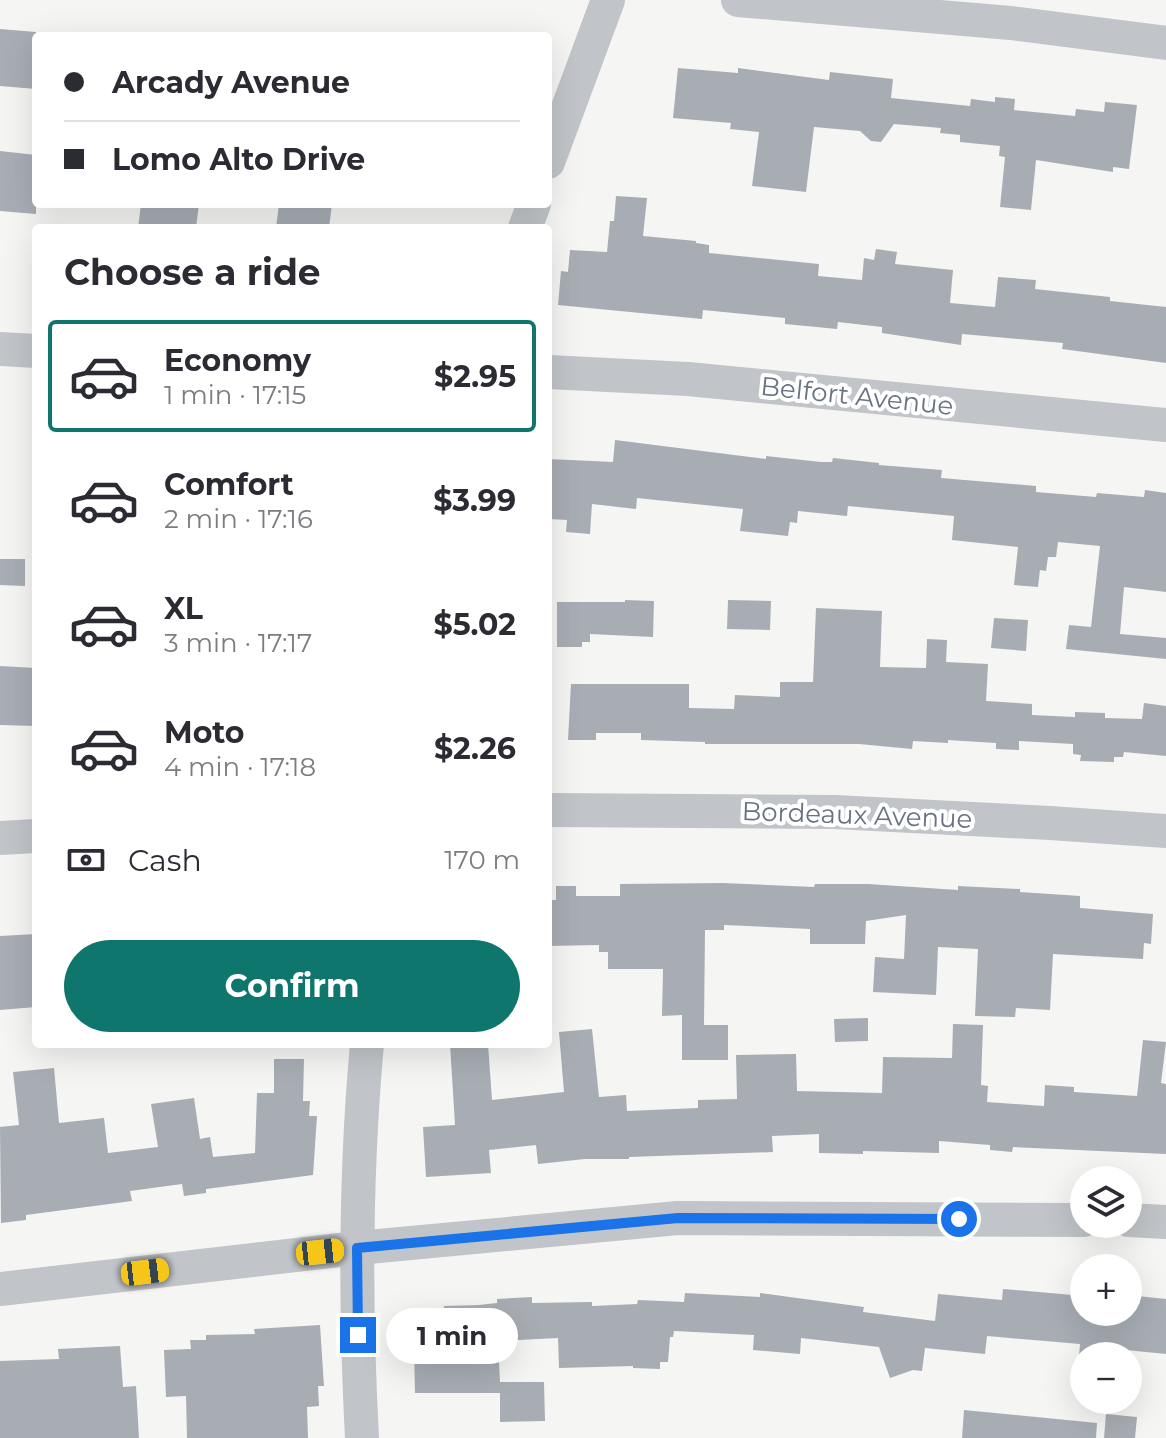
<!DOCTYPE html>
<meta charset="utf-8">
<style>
:root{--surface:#fff;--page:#f7f7f7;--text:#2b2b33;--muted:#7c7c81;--line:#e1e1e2;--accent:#0f766e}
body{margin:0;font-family:Montserrat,sans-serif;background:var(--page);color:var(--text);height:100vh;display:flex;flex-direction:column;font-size:30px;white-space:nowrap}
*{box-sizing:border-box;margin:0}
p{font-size:26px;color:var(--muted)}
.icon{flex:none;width:44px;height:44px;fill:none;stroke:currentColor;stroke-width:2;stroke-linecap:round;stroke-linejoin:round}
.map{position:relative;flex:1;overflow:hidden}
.drawer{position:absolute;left:32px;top:224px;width:520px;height:824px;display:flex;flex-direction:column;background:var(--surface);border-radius:8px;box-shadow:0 8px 32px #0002}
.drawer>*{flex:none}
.guide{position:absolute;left:32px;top:32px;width:520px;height:176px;border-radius:8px;box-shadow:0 8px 32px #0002;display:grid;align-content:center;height:176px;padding:0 32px;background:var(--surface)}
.tools{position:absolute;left:1070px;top:1166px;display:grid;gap:16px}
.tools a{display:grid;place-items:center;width:72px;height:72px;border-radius:50%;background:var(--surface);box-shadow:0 8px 32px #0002;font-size:40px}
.end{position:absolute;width:36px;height:36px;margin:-18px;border:10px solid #1a73e8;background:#fff;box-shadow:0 0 0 4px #fff}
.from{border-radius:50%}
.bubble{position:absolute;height:56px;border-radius:28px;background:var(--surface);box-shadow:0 8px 32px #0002;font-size:26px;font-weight:700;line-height:56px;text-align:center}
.car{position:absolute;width:24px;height:48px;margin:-24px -12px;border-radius:10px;box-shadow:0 0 6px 2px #0007;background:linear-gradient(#f5c518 24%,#345 0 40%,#f5c518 0 76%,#345 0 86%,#f5c518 0)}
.guide b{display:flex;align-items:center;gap:28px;height:76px;font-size:30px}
.guide b+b{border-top:2px solid var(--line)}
.guide i{width:20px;height:20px;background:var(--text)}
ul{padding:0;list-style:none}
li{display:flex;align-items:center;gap:24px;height:112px;margin:0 16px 12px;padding:0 16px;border:4px solid transparent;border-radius:8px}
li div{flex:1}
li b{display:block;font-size:30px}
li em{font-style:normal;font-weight:700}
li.current{border-color:var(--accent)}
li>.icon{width:72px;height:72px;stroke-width:1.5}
h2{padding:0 32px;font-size:36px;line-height:96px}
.pay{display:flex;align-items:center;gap:20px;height:88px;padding:0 32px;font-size:30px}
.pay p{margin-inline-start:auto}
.button{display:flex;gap:16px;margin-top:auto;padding:16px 32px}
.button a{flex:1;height:92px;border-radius:48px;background:var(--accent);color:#fff;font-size:32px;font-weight:700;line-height:92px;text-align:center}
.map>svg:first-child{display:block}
</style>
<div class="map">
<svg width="1166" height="1438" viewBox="0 0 1166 1438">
<rect width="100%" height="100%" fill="#f5f6f3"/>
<path fill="#a8adb4" d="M 0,29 L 36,32 L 36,89 L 0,86 Z
M 678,68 L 738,73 L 738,68 L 829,80 L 830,72 L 893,79 L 891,98 L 970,106 L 971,99 L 995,102 L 995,97 L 1015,99 L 1014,110 L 1075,116 L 1076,109 L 1104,112 L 1105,102 L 1137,105 L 1129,169 L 1113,167 L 1113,172 L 1036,160 L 1031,210 L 1000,207 L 1005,157 L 999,156 L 1000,146 L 960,142 L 960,135 L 940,133 L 941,128 L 894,124 L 881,142 L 871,141 L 860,131 L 814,127 L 806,192 L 752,186 L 759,132 L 730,129 L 731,123 L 673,118 Z
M 0,151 L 36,155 L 36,214 L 0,211 Z
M 616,196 L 647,198 L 643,236 L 696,241 L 696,243 L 709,245 L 709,253 L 819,264 L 818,276 L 862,280 L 864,258 L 874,260 L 876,249 L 897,252 L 895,264 L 953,270 L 950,303 L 995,307 L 998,277 L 1036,280 L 1035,289 L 1110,297 L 1110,301 L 1166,307 L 1166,363 L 1062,349 L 1063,343 L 962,334 L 961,345 L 882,333 L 882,327 L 838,322 L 837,329 L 785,324 L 785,318 L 703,310 L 702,319 L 558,305 L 561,271 L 568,272 L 570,250 L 607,252 L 610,221 L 614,221 Z
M 141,204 L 199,204 L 196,228 L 138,228 Z
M 279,204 L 332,204 L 329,228 L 276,228 Z
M 615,440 L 766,459 L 766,456 L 821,462 L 832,462 L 833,458 L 879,463 L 879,465 L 942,470 L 941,478 L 1036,486 L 1036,492 L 1096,497 L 1097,493 L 1144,497 L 1145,490 L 1166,493 L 1166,592 L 1124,587 L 1120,634 L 1166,638 L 1166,659 L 1066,649 L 1069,625 L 1091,627 L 1100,546 L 1058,542 L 1056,557 L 1048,557 L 1046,571 L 1040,570 L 1038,587 L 1014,585 L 1018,547 L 952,540 L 954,516 L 848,506 L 847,516 L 798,511 L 797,523 L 790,522 L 788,536 L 740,531 L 743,509 L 637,498 L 636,509 L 592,504 L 590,534 L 566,532 L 567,520 L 548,519 L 548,459 L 613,462 Z
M 0,559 L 25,559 L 25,586 L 0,585 Z
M 625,600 L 654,601 L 653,637 L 590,634 L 590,642 L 582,642 L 582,647 L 557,647 L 557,602 L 625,602 Z
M 728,600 L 771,601 L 770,630 L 727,629 Z
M 816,608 L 882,611 L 880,667 L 926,668 L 927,639 L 947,640 L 946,662 L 988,664 L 986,701 L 1032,704 L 1032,715 L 1075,717 L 1075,712 L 1105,713 L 1105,718 L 1142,719 L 1144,703 L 1166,706 L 1166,756 L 1124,752 L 1123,757 L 1114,757 L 1114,762 L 1080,761 L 1081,755 L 1073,754 L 1073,744 L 1019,741 L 1019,750 L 996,749 L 996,743 L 948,740 L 948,743 L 913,741 L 912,749 L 859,744 L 705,744 L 705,742 L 641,740 L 641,733 L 596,733 L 596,740 L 568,740 L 571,684 L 689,684 L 689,708 L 734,709 L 735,695 L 780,697 L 780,682 L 813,682 Z
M 994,618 L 1028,620 L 1026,651 L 991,648 Z
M 0,666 L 36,668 L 36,726 L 0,725 Z
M 723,883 L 814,887 L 815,884 L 868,884 L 958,890 L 958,886 L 1020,889 L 1020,892 L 1080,896 L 1080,908 L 1153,914 L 1151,944 L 1144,943 L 1143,959 L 1053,954 L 1050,1010 L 1016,1008 L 1015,1017 L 975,1016 L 978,949 L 938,947 L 936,995 L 873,992 L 875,957 L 904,959 L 906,915 L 866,921 L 865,944 L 810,944 L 810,929 L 724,925 L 724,930 L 705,930 L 704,1025 L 728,1025 L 728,1060 L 682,1060 L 682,1015 L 662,1016 L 663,969 L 608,969 L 608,952 L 599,952 L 599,945 L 548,946 L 548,900 L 556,900 L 556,886 L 576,886 L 576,896 L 620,896 L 620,884 Z
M 36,934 L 36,1007 L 0,1010 L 0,936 Z
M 868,1018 L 868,1041 L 835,1042 L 834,1019 Z
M 953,1024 L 983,1025 L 981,1085 L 988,1086 L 987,1102 L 1044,1106 L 1045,1085 L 1074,1087 L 1074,1092 L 1137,1096 L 1143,1040 L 1166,1042 L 1161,1083 L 1166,1084 L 1166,1154 L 1013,1147 L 1012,1152 L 990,1150 L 990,1145 L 939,1141 L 939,1153 L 863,1151 L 863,1154 L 819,1153 L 819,1134 L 772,1136 L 773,1152 L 629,1157 L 629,1159 L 585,1159 L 538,1164 L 536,1145 L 489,1150 L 491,1173 L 426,1177 L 423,1127 L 455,1125 L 450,1044 L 488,1044 L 492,1100 L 564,1092 L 559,1032 L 592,1029 L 599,1097 L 626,1095 L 627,1111 L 698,1108 L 698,1100 L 737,1099 L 736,1055 L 796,1054 L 797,1091 L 882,1093 L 883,1057 L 952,1058 Z
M 274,1059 L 304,1059 L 303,1101 L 310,1101 L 309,1116 L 317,1116 L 313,1175 L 206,1189 L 206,1193 L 184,1196 L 182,1184 L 130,1191 L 132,1201 L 26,1215 L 26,1220 L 1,1223 L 0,1127 L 19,1125 L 13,1072 L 54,1068 L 59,1123 L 104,1118 L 108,1153 L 158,1147 L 151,1104 L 194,1098 L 200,1139 L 210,1137 L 213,1157 L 255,1153 L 257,1093 L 274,1093 Z
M 1003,1289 L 1084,1296 L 1084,1312 L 1128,1312 L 1128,1295 L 1166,1299 L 1166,1354 L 1126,1350 L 1125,1356 L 1079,1356 L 1080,1344 L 987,1336 L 985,1354 L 925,1348 L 922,1371 L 913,1370 L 890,1378 L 879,1347 L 801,1338 L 800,1354 L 753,1350 L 754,1335 L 674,1331 L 673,1337 L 670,1337 L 668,1362 L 660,1362 L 660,1369 L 633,1368 L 633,1366 L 559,1368 L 558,1338 L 498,1341 L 500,1382 L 544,1382 L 545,1421 L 500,1422 L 500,1393 L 415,1393 L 414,1350 L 442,1349 L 444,1306 L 479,1305 L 497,1303 L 497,1299 L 532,1297 L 532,1303 L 592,1302 L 592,1306 L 637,1304 L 638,1300 L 684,1302 L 685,1293 L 760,1297 L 760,1293 L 864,1307 L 863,1312 L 935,1321 L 938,1294 L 1002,1300 Z
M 320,1325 L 324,1386 L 318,1386 L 319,1406 L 307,1407 L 308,1438 L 187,1438 L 186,1396 L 166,1397 L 164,1350 L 191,1349 L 190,1340 L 206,1340 L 206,1335 L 255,1334 L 254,1329 Z
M 120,1346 L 123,1387 L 136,1386 L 139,1438 L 0,1438 L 0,1361 L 59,1359 L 58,1349 Z
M 964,1410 L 1097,1423 L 1096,1438 L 962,1438 Z
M 1106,1414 L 1137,1417 L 1135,1438 L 1104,1438 Z"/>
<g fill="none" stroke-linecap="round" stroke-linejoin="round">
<path stroke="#c1c4c8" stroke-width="34" d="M 738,0 L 1011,23 L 1166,43
M 548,162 L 608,0
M 525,228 L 534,204
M 0,349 L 36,351
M 548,372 L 688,379 L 1166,425
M 548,810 L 835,812 L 1050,823 L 1166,831
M 0,838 L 36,836
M 1128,1220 L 1166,1222
M 0,1289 L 357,1248 L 678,1218 L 1084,1220
M 362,1438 C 355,1307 355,1175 367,1044"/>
</g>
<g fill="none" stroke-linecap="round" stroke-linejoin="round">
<path stroke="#1a73e8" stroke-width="10" d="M 358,1335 L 357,1248 L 678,1218 L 959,1219"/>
</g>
<g text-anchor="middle" stroke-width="8" stroke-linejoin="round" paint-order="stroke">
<g font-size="26" fill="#677282" stroke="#fff">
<text transform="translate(857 396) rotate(6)" y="9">Belfort Avenue</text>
<text transform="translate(857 815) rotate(2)" y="9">Bordeaux Avenue</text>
</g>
</g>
</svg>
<div class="tools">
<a><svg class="icon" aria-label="layers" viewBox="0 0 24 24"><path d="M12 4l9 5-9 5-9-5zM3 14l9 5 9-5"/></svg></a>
<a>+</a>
<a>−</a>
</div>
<i class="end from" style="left:959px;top:1219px"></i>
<i class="end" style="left:358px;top:1335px"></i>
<div class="bubble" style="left:386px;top:1308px;width:132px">1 min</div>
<i class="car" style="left:320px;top:1252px;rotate:84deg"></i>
<i class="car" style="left:145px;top:1272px;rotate:83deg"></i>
<div class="guide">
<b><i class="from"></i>Arcady Avenue</b>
<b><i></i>Lomo Alto Drive</b>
</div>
<section class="drawer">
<h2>Choose a ride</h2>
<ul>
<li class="current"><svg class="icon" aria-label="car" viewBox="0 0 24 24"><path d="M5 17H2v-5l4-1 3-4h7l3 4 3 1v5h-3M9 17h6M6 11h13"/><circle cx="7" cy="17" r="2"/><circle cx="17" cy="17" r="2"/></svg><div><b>Economy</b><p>1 min · 17:15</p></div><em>$2.95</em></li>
<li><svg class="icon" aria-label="car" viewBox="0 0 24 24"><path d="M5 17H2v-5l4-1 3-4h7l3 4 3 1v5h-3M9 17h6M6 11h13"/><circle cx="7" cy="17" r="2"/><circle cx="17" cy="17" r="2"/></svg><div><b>Comfort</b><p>2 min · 17:16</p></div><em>$3.99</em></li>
<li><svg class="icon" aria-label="car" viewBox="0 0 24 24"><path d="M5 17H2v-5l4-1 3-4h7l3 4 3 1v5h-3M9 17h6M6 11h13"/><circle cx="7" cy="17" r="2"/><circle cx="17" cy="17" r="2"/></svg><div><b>XL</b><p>3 min · 17:17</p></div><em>$5.02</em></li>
<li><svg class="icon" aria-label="car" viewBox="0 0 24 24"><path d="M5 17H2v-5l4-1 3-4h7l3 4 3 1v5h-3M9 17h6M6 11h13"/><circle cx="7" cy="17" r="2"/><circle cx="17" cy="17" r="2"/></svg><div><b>Moto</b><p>4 min · 17:18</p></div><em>$2.26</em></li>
</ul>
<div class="pay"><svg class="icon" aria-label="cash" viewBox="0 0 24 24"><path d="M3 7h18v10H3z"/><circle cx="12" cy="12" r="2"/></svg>Cash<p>170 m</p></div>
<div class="button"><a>Confirm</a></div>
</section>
</div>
